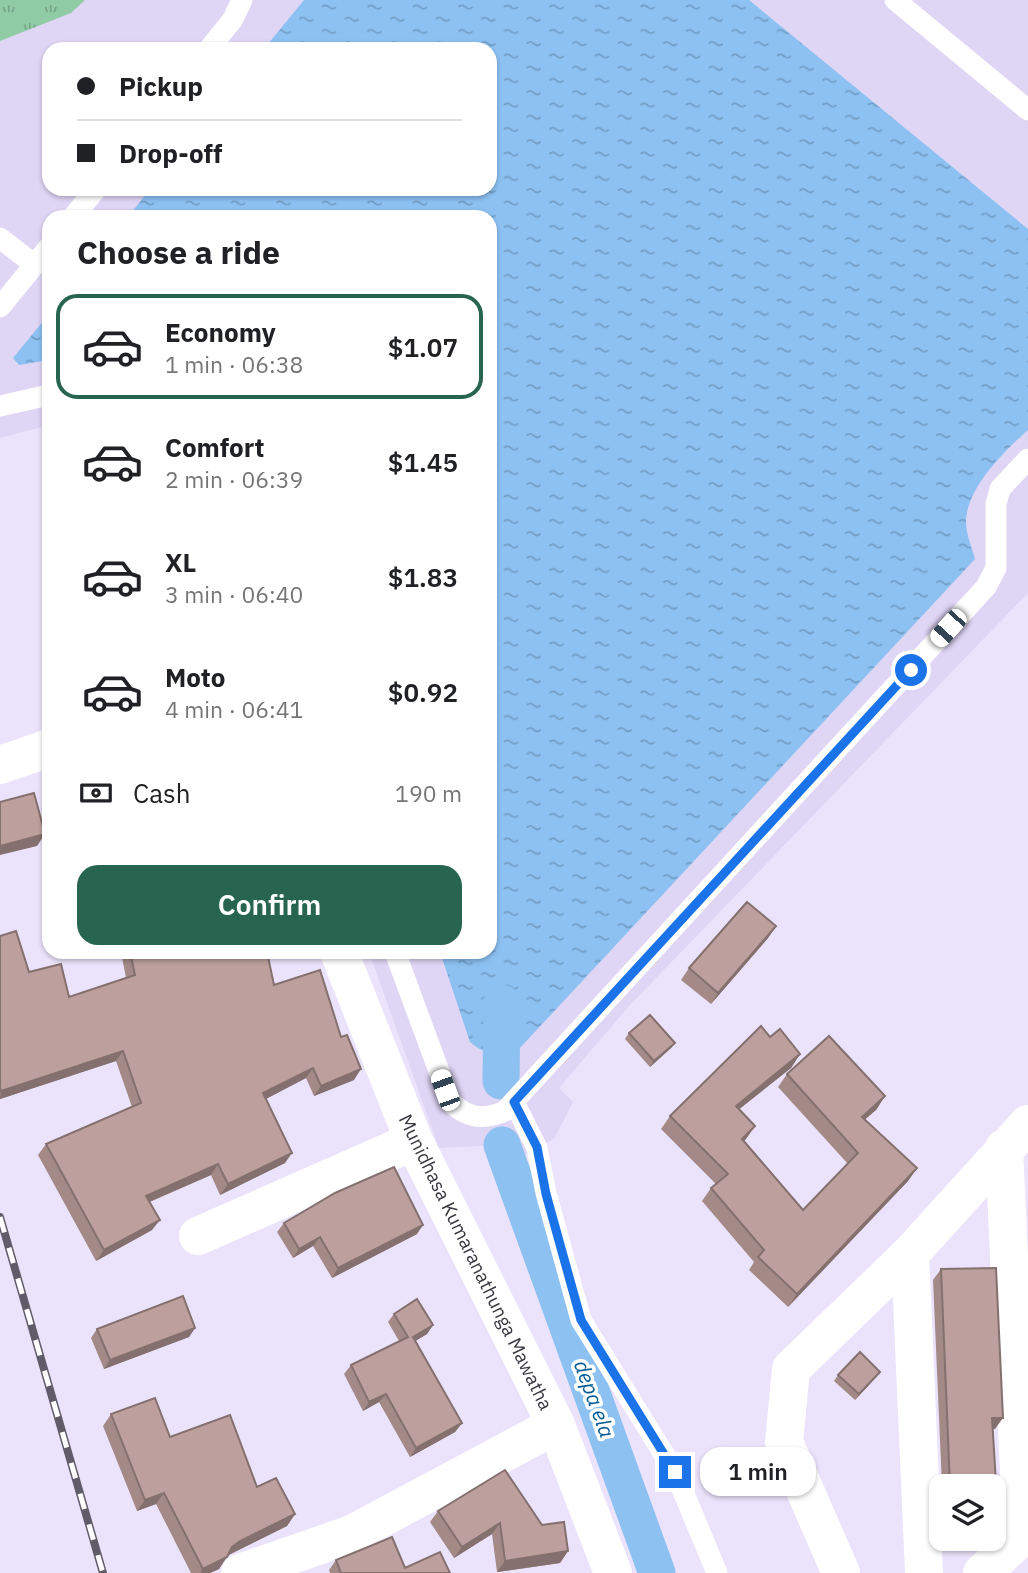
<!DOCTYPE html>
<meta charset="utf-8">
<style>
:root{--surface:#fff;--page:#f6f6f6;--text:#202124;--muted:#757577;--line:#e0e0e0;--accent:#286550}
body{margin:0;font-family:"IBM Plex Sans",sans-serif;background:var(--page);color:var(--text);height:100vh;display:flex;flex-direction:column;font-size:26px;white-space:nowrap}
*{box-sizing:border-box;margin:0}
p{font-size:23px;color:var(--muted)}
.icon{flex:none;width:38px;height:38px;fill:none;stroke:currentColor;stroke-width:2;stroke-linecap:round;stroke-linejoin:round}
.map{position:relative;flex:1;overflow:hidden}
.sheet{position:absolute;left:42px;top:210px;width:455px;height:749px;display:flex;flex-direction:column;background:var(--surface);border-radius:21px;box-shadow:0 2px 5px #0004}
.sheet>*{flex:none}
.top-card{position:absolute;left:42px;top:42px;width:455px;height:154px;border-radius:21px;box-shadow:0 2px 5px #0004;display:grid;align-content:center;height:154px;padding:0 35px;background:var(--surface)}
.buttons{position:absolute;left:929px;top:1474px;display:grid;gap:14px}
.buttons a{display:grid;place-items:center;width:77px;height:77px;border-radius:14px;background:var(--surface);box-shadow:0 2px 5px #0004;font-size:35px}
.end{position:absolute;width:32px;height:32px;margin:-16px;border:9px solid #1a73e8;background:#fff;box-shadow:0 0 0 4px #fff}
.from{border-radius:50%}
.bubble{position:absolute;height:49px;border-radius:21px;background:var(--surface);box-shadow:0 2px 5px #0004;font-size:23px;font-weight:600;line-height:49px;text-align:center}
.car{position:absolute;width:21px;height:42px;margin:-21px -10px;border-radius:9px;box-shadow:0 0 5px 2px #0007;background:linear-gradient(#fff 24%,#345 0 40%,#fff 0 76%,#345 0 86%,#fff 0)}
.top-card b{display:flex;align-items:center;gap:24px;height:66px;font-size:26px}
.top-card b+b{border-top:2px solid var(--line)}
.top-card i{width:18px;height:18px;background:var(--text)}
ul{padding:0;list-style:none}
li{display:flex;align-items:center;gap:21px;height:105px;margin:0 14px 10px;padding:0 21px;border:4px solid transparent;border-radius:21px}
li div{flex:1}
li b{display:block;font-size:26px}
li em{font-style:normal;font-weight:600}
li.active{border-color:var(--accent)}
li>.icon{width:63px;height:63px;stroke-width:1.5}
h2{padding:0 35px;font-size:32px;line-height:84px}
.pay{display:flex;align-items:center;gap:18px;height:77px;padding:0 35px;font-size:26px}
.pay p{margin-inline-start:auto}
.action{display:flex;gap:14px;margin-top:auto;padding:14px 35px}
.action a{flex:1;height:80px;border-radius:21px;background:var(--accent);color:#fff;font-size:28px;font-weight:600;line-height:80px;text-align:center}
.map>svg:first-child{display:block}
</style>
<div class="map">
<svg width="1028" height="1573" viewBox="0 0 1028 1573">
<defs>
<pattern id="grass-tufts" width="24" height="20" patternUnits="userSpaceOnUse" patternTransform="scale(1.75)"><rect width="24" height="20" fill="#8fcca6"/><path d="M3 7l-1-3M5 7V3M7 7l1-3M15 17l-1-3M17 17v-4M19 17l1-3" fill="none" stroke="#76a689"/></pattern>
<pattern id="water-ripples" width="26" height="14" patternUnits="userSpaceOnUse" patternTransform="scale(1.75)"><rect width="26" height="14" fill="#8cc1f2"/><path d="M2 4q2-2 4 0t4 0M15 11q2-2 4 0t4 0" fill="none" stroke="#739ec6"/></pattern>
</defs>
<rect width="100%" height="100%" fill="#ebe3fc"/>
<path fill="#dfd5f5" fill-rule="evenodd" d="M 0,0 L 1028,0 L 1028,593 L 630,1005 L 559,1088 L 573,1102 L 554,1139 L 519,1158 L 501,1145 L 439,1148 L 369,952 L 490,952 L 490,217 L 49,217 L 49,425 L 0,438 ZM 49,49 L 490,49 L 490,189 L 49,189 Z"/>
<path fill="url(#grass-tufts)" d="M 0,0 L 85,0 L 71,13 L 0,41 Z"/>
<path fill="url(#water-ripples)" d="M 304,0 L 749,0 L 1028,229 L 1028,430 C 1004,451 966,489 966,522 C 966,534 972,548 975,559 L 519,1049 C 499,1056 486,1056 470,1042 L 440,952 L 490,952 L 490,217 L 128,217 L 150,189 L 490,189 L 490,49 L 264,49 Z
M 49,314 L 49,360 L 19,365 L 13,358 Z"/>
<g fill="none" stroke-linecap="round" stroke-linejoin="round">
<path stroke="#8cc1f2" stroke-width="37" d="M 501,1081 L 502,1003
M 502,1145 L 657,1573"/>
<path stroke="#fff" stroke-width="21" d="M 895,0 L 1028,110
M 209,49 L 233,19 L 242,0
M 73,217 L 96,189
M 0,238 L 35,265
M 0,307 L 49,247
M 0,406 L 49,395
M 395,952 L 450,1101 C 466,1118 483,1121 505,1111 L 986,587 L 996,568 L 996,504 L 1000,489 L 1028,459
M 514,1102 L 537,1148 L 546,1193 L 581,1320 L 675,1472 L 717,1573"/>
<path stroke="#fff" stroke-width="38" d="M 0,765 L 49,748
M 339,952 L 414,1141 L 556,1425 L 613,1573
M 1004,1148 L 1022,1537
M 198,1236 L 414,1141
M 910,1254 L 924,1573
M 240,1573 L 352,1534 L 556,1425
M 841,1573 L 784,1442 L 791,1369 L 910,1254 L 1028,1124
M 982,1573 L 1028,1531"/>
<g stroke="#5f5b68" stroke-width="8">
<path id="rail" d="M 0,1217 L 103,1573"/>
</g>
<use href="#rail" stroke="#fff" stroke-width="5" stroke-dasharray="16" stroke-linecap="butt"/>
</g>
<path fill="#a38a87" d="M 776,926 L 768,938 L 711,1004 L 681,980 L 689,968 Z
M 0,936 L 29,972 L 69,997 L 126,978 L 121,952 L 267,952 L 274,985 L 354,1080 L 314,1096 L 306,1078 L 266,1099 L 285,1163 L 220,1195 L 211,1175 L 150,1202 L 152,1230 L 96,1261 L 38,1155 L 46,1144 L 132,1107 L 116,1061 L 0,1099 Z
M 629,1033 L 675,1043 L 671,1048 L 650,1067 L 625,1039 Z
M 770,1037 L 800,1054 L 791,1068 L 739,1109 L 755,1126 L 744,1141 L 803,1210 L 848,1164 L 778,1087 L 787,1074 L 885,1096 L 876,1110 L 865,1119 L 917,1168 L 908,1181 L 788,1307 L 749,1270 L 754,1262 L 702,1201 L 711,1188 L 716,1184 L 661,1129 L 670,1116 Z
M 284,1223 L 417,1234 L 332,1278 L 313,1246 L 293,1258 L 277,1232 Z
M 941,1269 L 995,1429 L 993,1429 L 998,1515 L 994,1521 L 994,1486 L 942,1486 L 933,1280 Z
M 394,1314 L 433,1325 L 427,1334 L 415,1341 L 462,1423 L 455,1432 L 410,1457 L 379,1402 L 363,1411 L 344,1374 L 351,1365 L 399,1341 L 388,1322 Z
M 195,1328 L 189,1337 L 104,1369 L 91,1338 L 97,1329 Z
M 838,1375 L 876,1377 L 855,1400 L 834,1381 Z
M 111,1414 L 170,1437 L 257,1487 L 295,1514 L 287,1526 L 227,1556 L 219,1569 L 210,1573 L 191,1573 L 156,1504 L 137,1511 L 103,1426 Z
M 438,1511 L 542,1525 L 568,1551 L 560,1563 L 497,1572 L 492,1534 L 454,1558 L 430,1522 Z
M 336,1560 L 405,1568 L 450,1573 L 330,1573 L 329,1570 Z"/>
<path fill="#84706e" d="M 45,834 L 37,846 L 0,855 L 0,846 Z
M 776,926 L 768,938 L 711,1004 L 718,993 Z
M 675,1043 L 671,1048 L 650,1067 L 654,1061 Z
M 123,1051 L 116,1061 L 0,1099 L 1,1091 Z
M 800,1054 L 791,1068 L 727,1119 L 736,1106 Z
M 313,1068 L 306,1078 L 256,1104 L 263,1093 Z
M 361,1069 L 354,1080 L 314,1096 L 321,1086 Z
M 885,1096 L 876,1110 L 853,1130 L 862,1117 Z
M 755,1126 L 746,1139 L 733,1152 L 742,1139 Z
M 292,1153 L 285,1163 L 220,1195 L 228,1184 Z
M 218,1164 L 211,1175 L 139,1206 L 146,1196 Z
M 917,1168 L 908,1181 L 788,1307 L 797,1294 Z
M 160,1220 L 152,1230 L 96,1261 L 104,1250 Z
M 423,1225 L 417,1234 L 332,1278 L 338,1268 Z
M 320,1237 L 313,1246 L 293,1258 L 299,1249 Z
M 433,1325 L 427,1334 L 407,1346 L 413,1337 Z
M 195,1328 L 189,1337 L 104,1369 L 110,1360 Z
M 880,1372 L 876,1377 L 855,1400 L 859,1394 Z
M 386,1394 L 379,1402 L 363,1411 L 369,1402 Z
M 992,1418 L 1003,1418 L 995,1429 L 984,1429 Z
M 462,1423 L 455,1432 L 410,1457 L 416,1448 Z
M 164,1493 L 156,1504 L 137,1511 L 145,1500 Z
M 295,1514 L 287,1526 L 232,1553 L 224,1558 L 232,1547 L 240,1541 Z
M 500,1523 L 492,1534 L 454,1558 L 462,1547 Z
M 568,1551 L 560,1563 L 497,1572 L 505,1561 Z
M 227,1557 L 219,1569 L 210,1573 L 200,1573 L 203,1569 Z"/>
<path fill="#bda09d" stroke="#84706e" stroke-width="2" d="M 34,793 L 45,834 L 0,846 L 0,802 Z
M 747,902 L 776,926 L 718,993 L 689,968 Z
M 16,931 L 29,972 L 61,964 L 69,997 L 135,975 L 130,952 L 267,952 L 274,985 L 320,970 L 341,1037 L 347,1035 L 361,1069 L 321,1086 L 313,1068 L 263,1093 L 292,1153 L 228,1184 L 218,1164 L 146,1196 L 160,1220 L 104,1250 L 46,1144 L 141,1103 L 123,1051 L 1,1091 L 0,1088 L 0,936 Z
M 650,1015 L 675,1043 L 654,1061 L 629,1033 Z
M 761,1026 L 770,1037 L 780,1029 L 800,1054 L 736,1106 L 755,1126 L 742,1139 L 803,1210 L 858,1153 L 787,1074 L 829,1036 L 885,1096 L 862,1117 L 917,1168 L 797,1294 L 758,1257 L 764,1250 L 711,1188 L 728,1174 L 670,1116 Z
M 394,1167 L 423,1225 L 338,1268 L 320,1237 L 299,1249 L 284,1223 L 335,1193 Z
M 996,1268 L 1003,1418 L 992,1418 L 998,1515 L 994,1516 L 994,1486 L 950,1486 L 941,1269 Z
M 183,1296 L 195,1328 L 110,1360 L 97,1329 Z
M 417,1299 L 433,1325 L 413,1337 L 462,1423 L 416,1448 L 386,1394 L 369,1402 L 351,1365 L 408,1337 L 394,1314 Z
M 860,1352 L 880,1372 L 859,1394 L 838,1375 Z
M 155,1398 L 170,1437 L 230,1415 L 257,1487 L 276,1478 L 295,1514 L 240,1541 L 232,1547 L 227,1557 L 203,1569 L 164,1493 L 145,1500 L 111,1414 Z
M 505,1470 L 542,1525 L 564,1522 L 568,1551 L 505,1561 L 500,1523 L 462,1547 L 438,1511 Z
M 392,1537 L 405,1568 L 440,1552 L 450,1573 L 341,1573 L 336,1560 Z"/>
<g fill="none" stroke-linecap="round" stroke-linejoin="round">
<path stroke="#1a73e8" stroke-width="9" d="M 675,1472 L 581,1320 L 546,1194 L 537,1147 L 514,1102 L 911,670"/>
</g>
<g text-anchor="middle" stroke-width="7" stroke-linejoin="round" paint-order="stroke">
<g font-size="19" fill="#3a3741" stroke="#fff">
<text transform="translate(476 1262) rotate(64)" y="7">Munidhasa Kumaranathunga Mawatha</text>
</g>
<g font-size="21" font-style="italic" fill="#015a94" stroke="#fff">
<text transform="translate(594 1399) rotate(70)" y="7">depa ela</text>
</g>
</g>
</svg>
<div class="buttons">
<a><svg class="icon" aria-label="layers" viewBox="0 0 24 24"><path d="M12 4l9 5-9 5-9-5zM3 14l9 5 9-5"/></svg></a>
</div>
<i class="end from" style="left:911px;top:670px"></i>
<i class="end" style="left:675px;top:1472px"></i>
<div class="bubble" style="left:700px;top:1447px;width:116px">1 min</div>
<i class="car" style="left:948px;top:628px;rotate:222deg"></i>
<i class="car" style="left:445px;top:1090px;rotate:340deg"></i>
<div class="top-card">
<b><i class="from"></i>Pickup</b>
<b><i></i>Drop-off</b>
</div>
<section class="sheet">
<h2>Choose a ride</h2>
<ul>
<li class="active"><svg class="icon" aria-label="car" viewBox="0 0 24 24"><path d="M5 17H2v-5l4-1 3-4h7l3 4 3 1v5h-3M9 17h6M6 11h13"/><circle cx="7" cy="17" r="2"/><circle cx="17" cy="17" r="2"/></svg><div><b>Economy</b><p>1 min · 06:38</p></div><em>$1.07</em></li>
<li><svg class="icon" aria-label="car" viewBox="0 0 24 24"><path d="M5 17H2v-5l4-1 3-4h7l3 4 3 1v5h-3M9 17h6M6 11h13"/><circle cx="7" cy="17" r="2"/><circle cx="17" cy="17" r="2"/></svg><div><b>Comfort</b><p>2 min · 06:39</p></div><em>$1.45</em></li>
<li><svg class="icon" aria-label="car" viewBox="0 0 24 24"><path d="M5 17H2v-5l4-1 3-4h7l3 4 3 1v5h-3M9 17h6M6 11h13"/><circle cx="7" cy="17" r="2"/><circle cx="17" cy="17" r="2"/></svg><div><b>XL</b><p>3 min · 06:40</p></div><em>$1.83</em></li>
<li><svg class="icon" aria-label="car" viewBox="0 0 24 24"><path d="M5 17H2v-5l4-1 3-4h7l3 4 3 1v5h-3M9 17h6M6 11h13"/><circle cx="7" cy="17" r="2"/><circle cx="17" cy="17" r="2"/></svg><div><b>Moto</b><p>4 min · 06:41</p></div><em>$0.92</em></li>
</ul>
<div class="pay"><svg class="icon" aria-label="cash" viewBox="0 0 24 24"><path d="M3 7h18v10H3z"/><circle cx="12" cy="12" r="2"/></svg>Cash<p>190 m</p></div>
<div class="action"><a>Confirm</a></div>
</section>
</div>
